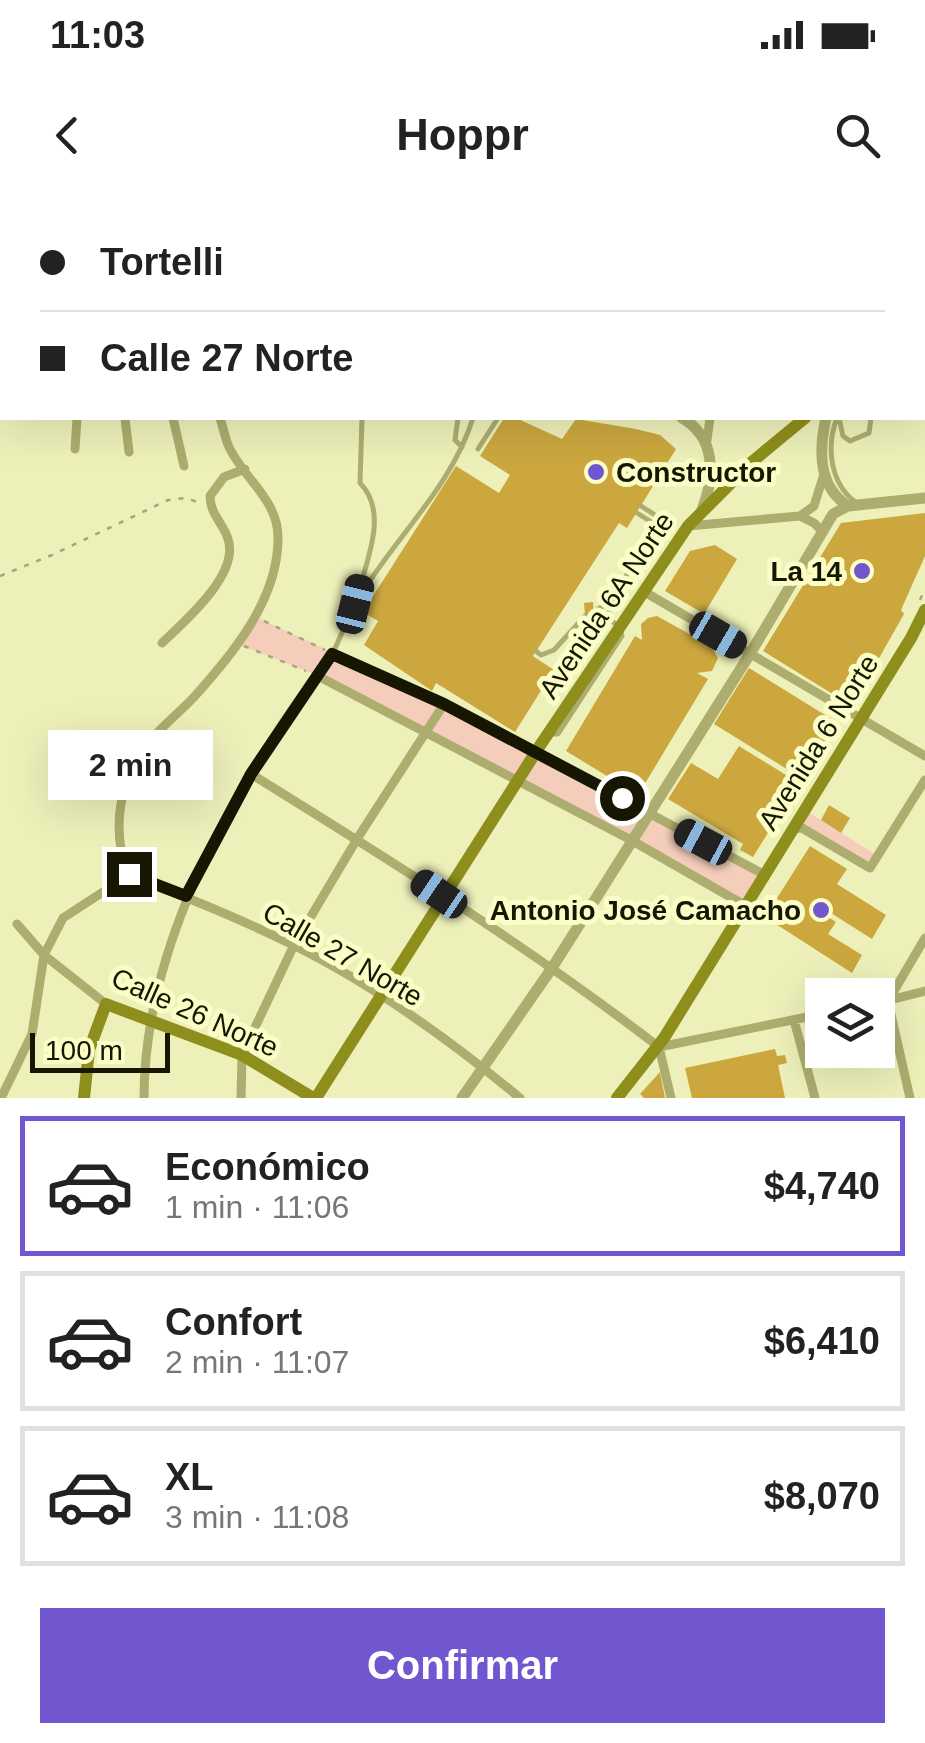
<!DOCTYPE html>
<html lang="es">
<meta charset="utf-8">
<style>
:root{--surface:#fff;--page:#f2f2f2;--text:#222;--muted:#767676;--line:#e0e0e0;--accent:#7256d0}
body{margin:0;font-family:Arial,sans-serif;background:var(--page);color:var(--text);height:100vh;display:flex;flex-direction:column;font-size:38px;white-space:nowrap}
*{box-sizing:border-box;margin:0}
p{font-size:32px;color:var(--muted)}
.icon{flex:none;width:55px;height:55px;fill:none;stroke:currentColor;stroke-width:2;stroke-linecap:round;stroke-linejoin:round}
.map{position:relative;height:898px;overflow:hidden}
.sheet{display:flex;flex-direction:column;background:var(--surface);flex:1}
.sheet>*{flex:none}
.guide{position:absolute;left:0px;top:0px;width:925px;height:220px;box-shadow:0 10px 40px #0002;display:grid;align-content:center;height:220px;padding:0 40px;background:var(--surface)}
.tools{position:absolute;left:805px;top:778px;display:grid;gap:20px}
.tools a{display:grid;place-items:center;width:90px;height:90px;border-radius:0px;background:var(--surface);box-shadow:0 10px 40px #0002;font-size:50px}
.scale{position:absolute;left:30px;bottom:25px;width:140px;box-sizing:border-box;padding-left:10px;border:5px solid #161603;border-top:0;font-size:28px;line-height:35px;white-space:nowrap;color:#161603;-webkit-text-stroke:8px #fbfdc6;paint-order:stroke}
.end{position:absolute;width:45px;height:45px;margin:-22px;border:12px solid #161603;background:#fff;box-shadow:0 0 0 5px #fff}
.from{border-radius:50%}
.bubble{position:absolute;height:70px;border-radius:0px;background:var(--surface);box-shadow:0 10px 40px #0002;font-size:32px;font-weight:600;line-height:70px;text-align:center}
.car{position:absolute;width:30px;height:60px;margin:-30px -15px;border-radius:12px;box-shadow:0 0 8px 2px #0007;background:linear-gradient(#222 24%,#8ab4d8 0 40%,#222 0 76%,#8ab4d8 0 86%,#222 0)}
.guide b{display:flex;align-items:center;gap:35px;height:95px;font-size:38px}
.guide b+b{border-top:2px solid var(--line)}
.guide i{width:25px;height:25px;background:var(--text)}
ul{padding:18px 0 0;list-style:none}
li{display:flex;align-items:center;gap:30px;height:140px;margin:0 20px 15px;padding:0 20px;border:5px solid var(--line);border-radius:0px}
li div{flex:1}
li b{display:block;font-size:38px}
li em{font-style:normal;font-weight:600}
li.current{border-color:var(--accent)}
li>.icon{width:90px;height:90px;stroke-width:1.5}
.cta{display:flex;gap:20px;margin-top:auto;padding:20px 40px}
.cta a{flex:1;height:115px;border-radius:0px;background:var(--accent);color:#fff;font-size:40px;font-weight:600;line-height:115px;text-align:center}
.status{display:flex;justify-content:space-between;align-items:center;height:70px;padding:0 50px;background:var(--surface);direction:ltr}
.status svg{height:28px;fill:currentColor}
header{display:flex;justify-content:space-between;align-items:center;height:130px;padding:0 40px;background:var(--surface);font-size:45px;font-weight:600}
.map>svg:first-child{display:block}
</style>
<div class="status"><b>11:03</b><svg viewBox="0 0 49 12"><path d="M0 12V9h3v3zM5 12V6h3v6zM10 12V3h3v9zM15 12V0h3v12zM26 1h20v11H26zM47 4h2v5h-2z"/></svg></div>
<header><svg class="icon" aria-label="back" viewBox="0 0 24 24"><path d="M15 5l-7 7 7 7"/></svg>Hoppr<svg class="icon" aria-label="search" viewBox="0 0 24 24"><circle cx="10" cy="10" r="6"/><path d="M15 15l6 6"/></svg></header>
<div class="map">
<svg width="925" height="898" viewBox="0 0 925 898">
<rect width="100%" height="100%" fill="#eef0ba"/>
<path fill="#f4ceba" d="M 254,416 L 444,504 L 765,675 L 746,706 L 316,475 L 238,444 Z
M 805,610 L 878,656 L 870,668 L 802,628 Z"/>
<path fill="#cba73e" d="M 504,218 L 516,218 L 562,239 L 576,219 L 636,229 L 660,235 L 676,249 L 627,328 L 619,323 L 533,456 L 554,470 L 515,532 L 436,483 L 432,491 L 364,445 L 378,421 L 363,412 L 456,266 L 499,293 L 510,275 L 480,256 Z
M 925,313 L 925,356 L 901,410 L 904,414 L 852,506 L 763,451 L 841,323 Z
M 715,345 L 737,359 L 704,414 L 665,391 L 690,351 Z
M 593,402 L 595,426 L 586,427 L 584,403 Z
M 657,416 L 711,446 L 718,458 L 712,471 L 697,473 L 708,479 L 638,595 L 566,551 L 635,436 L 642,440 L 641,424 L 648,418 Z
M 749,468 L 838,523 L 803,579 L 714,524 Z
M 739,546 L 799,583 L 753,657 L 740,650 L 743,644 L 668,599 L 691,563 L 718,579 Z
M 829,605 L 850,618 L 841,633 L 821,620 Z
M 810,646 L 847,669 L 837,684 L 886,715 L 872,739 L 823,708 L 820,712 L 836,722 L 828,734 L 862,755 L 852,773 L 765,717 Z
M 775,849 L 777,856 L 785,855 L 787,863 L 778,865 L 785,898 L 692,898 L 685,868 Z
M 660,872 L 665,898 L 644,898 L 640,894 Z"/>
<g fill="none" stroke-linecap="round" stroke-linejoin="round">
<path stroke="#a4a57b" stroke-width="2.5" stroke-dasharray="5 8" stroke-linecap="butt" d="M 0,376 L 52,355 L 168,300 L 186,298 L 200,303
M 920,400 L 925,388
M 264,421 L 325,450
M 244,446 L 306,471"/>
<path stroke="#acad6e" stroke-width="5" d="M 265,0 L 266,2
M 458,218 L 455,240 L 462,247
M 837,218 C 826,246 830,282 854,301
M 839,218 L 843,236 L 850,241 L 869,233 L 871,218
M 478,249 L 498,218
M 641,306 L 672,326
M 637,313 L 664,330
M 356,401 C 365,364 390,313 360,283 L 362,218
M 594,411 L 609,403
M 536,451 L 541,455 L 554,450 L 585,416
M 332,454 C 341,438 346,420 355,404 C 392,340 451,289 473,218
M 551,534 L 558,534 L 622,436 L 620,427 L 609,419 C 607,396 651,335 672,327"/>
<path stroke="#acad6e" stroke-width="9" d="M 756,0 L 762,2
M 783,0 L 786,2
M 134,2 L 154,2
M 522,2 L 522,0
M 0,3 L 2,5
M 0,37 L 2,39
M 125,218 L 129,252
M 173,218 L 184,266
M 707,240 L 710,218
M 75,249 L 77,218
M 800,316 L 814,323 L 823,332
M 688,326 L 800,316 L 814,306 L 824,274
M 643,391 L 925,556
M 162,443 C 185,421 240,374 228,339 C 223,323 210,314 210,296 L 224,277 L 245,269
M 316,475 L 631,640 L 746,706
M 251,574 C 390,660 529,747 659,847 L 822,814
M 793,629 L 802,628 L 870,668 L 925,580
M 129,675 C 110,631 119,576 151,540 C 164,524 180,512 194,497 C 233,454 278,399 278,339 C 279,300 243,278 229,247 C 225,238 223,227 220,218
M 129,675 C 184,696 239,718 291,744 C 373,784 450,840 520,898
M 17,724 L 44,755 L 106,804
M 878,803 L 925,791
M 794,820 L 815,898
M 659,847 L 671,898
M 1,898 L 32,834 L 44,755 L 63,718 L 129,675
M 144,898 C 144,739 239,578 332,454 L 444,504 L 765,675
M 241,898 L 242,855 L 294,745 L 357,639 L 444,504
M 910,898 L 888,801 L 925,738"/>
<path stroke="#acad6e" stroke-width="11" d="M 285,0 L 285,2
M 333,0 L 335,2
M 682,218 C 716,237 715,276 702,310
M 826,218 C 819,249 817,286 848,306
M 462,898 L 552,768 L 750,454 L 833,314 L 848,306 L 925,298"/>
<path stroke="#8e8e1c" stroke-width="12" d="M 922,122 L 925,119
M 84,898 L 89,850 L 106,804 L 242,855 L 313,898
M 316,898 L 539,547 L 688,326 L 753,261 L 805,218
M 617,898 L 664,838 L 911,438 L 925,410"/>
</g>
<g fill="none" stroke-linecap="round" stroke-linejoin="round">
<path stroke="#161603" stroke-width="12" d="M 129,674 L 186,696 L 251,574 L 332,454 L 444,504 L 622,598"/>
</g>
<g fill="#7256d0" stroke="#fbfdc6" stroke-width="4">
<circle cx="596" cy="272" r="10"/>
<circle cx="862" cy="371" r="10"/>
<circle cx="821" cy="710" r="10"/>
</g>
<g text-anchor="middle" stroke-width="10" stroke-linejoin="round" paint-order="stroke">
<g font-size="28" font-weight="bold" fill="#161603" stroke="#fbfdc6" text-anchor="end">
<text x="616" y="282" text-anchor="start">Constructor</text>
<text x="842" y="381">La 14</text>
<text x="801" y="720">Antonio José Camacho</text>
</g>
<g font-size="28" fill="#161603" stroke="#fbfdc6">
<text transform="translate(606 405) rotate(-56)" y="10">Avenida 6A Norte</text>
<text transform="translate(818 542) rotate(-58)" y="10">Avenida 6 Norte</text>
<text transform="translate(343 754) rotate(30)" y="10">Calle 27 Norte</text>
<text transform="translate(195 812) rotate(24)" y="10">Calle 26 Norte</text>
</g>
</g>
</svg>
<div class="tools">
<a><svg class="icon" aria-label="layers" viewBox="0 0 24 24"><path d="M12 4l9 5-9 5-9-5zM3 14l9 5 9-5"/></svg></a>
</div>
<div class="scale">100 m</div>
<i class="end from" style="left:622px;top:598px"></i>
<i class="end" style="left:129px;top:674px"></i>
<div class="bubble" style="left:48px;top:530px;width:165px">2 min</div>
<i class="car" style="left:355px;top:404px;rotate:14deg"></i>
<i class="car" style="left:718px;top:435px;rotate:120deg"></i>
<i class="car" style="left:703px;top:642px;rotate:298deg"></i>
<i class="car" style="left:439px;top:694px;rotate:304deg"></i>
<div class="guide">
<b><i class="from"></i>Tortelli</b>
<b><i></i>Calle 27 Norte</b>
</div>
</div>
<section class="sheet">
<ul>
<li class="current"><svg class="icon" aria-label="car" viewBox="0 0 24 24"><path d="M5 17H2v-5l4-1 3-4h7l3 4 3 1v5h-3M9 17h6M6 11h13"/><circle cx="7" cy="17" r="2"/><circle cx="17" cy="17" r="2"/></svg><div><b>Económico</b><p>1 min · 11:06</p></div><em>$4,740</em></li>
<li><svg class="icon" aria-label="car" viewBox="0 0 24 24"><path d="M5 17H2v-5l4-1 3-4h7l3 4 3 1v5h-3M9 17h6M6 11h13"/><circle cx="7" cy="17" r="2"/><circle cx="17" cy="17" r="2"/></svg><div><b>Confort</b><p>2 min · 11:07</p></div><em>$6,410</em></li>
<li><svg class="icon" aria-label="car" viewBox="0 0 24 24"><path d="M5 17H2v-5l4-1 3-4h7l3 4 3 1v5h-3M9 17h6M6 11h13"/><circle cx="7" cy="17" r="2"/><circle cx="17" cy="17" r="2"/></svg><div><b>XL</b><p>3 min · 11:08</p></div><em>$8,070</em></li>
</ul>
<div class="cta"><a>Confirmar</a></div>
</section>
